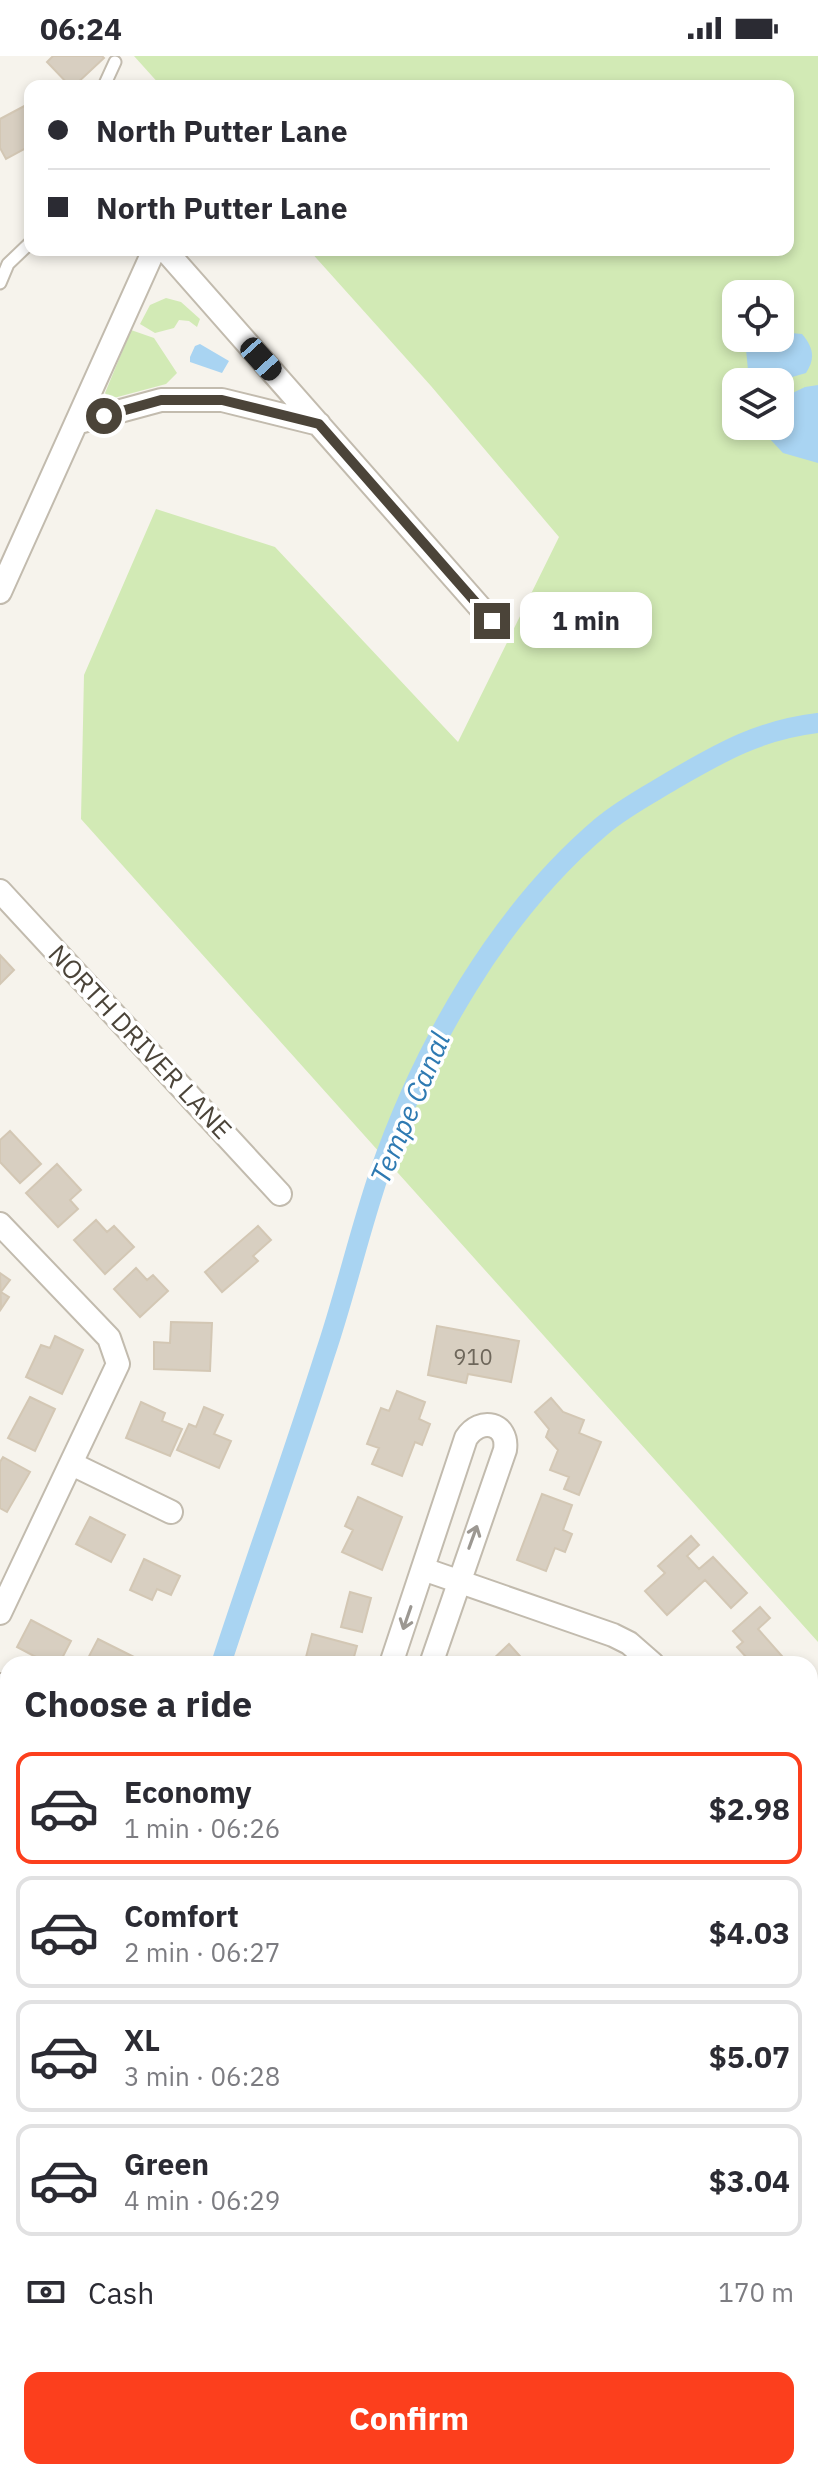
<!DOCTYPE html>
<meta charset="utf-8">
<style>
:root{--surface:#fff;--page:#f7f7f7;--text:#2b2b33;--muted:#7c7c81;--line:#e1e1e2;--accent:#fc3f1d}
body{margin:0;font-family:"IBM Plex Sans",sans-serif;background:var(--page);color:var(--text);height:100vh;display:flex;flex-direction:column;font-size:30px;white-space:nowrap}
*{box-sizing:border-box;margin:0}
p{font-size:26px;color:var(--muted)}
.icon{flex:none;width:44px;height:44px;fill:none;stroke:currentColor;stroke-width:2;stroke-linecap:round;stroke-linejoin:round}
.map{position:relative;flex:1;overflow:hidden}
.panel{position:absolute;left:0px;top:1600px;width:818px;height:824px;display:flex;flex-direction:column;background:var(--surface);border-radius:24px 24px 0 0;box-shadow:0 4px 12px #0003}
.panel>*{flex:none}
.top-card{position:absolute;left:24px;top:24px;width:770px;height:176px;border-radius:16px;box-shadow:0 4px 12px #0003;display:grid;align-content:center;height:176px;padding:0 24px;background:var(--surface)}
.fabs{position:absolute;left:722px;top:224px;display:grid;gap:16px}
.fabs a{display:grid;place-items:center;width:72px;height:72px;border-radius:16px;background:var(--surface);box-shadow:0 4px 12px #0003;font-size:40px}
.end{position:absolute;width:36px;height:36px;margin:-18px;border:10px solid #4b4439;background:#fff;box-shadow:0 0 0 4px #fff}
.from{border-radius:50%}
.bubble{position:absolute;height:56px;border-radius:16px;background:var(--surface);box-shadow:0 4px 12px #0003;font-size:26px;font-weight:700;line-height:56px;text-align:center}
.car{position:absolute;width:24px;height:48px;margin:-24px -12px;border-radius:10px;box-shadow:0 0 6px 2px #0007;background:linear-gradient(#222 24%,#8ab4d8 0 40%,#222 0 76%,#8ab4d8 0 86%,#222 0)}
.top-card b{display:flex;align-items:center;gap:28px;height:76px;font-size:30px}
.top-card b+b{border-top:2px solid var(--line)}
.top-card i{width:20px;height:20px;background:var(--text)}
ul{padding:0;list-style:none}
li{display:flex;align-items:center;gap:24px;height:112px;margin:0 16px 12px;padding:0 8px;border:4px solid var(--line);border-radius:16px}
li div{flex:1}
li b{display:block;font-size:30px}
li em{font-style:normal;font-weight:700}
li.current{border-color:var(--accent)}
li>.icon{width:72px;height:72px;stroke-width:1.5}
h2{padding:0 24px;font-size:36px;line-height:96px}
.pay{display:flex;align-items:center;gap:20px;height:88px;padding:0 24px;font-size:30px}
.pay p{margin-inline-start:auto}
.action{display:flex;gap:16px;margin-top:auto;padding:16px 24px}
.action a{flex:1;height:92px;border-radius:16px;background:var(--accent);color:#fff;font-size:32px;font-weight:700;line-height:92px;text-align:center}
.status{display:flex;justify-content:space-between;align-items:center;height:56px;padding:0 40px;background:var(--surface);direction:ltr}
.status svg{height:22px;fill:currentColor}
.map>svg:first-child{display:block}
</style>
<div class="status"><b>06:24</b><svg viewBox="0 0 49 12"><path d="M0 12V9h3v3zM5 12V6h3v6zM10 12V3h3v9zM15 12V0h3v12zM26 1h20v11H26zM47 4h2v5h-2z"/></svg></div>
<div class="map">
<svg width="818" height="2424" viewBox="0 0 818 2424">
<rect width="100%" height="100%" fill="#f6f3ec"/>
<path fill="#d2eab5" fill-rule="evenodd" d="M 134,0 L 818,0 L 818,1586 L 81,763 L 84,619 L 156,453 L 275,491 L 458,686 L 559,481 L 431,330 L 309,194 L 788,194 L 788,30 L 161,30 ZM 736,238 L 780,238 L 780,282 L 736,282 ZM 736,326 L 780,326 L 780,370 L 736,370 Z
M 166,242 L 181,246 L 200,263 L 197,271 L 189,265 L 179,264 L 174,272 L 155,277 L 140,268 L 150,249 Z
M 131,274 L 154,282 L 177,317 L 166,328 L 110,343 L 105,337 Z"/>
<path fill="#a9d4f2" d="M 780,276 L 802,278 C 813,291 816,302 806,317 L 782,324 L 757,324 L 748,314 L 745,283 L 780,282 Z
M 200,288 L 229,305 L 222,317 L 190,306 L 190,301 L 195,290 Z
M 818,329 L 818,407 L 783,397 L 768,381 L 768,370 L 780,370 L 780,343 L 805,331 Z"/>
<g fill="none" stroke-linecap="round" stroke-linejoin="round">
<path stroke="#a9d4f2" stroke-width="20" d="M 221,1608 C 255,1504 292,1402 325,1298 C 345,1239 359,1177 379,1118 C 423,991 498,858 602,770 C 623,752 650,738 673,724 C 723,695 760,674 818,667
M 197,2416 L 201,2424"/>
</g>
<path fill="#d8cfc1" stroke="#d3c7b4" stroke-width="2" d="M 53,0 L 102,0 L 104,2 L 74,30 L 70,30 L 47,6 Z
M 30,47 L 30,90 L 6,103 L 0,92 L 0,63 Z
M 0,899 L 14,914 L 0,928 Z
M 10,1075 L 41,1108 L 20,1127 L 0,1106 L 0,1084 Z
M 57,1108 L 81,1134 L 70,1144 L 78,1153 L 58,1171 L 26,1137 Z
M 96,1164 L 107,1176 L 114,1170 L 134,1191 L 105,1218 L 74,1184 Z
M 258,1170 L 271,1184 L 253,1200 L 258,1205 L 222,1236 L 205,1216 Z
M 136,1212 L 147,1224 L 153,1219 L 168,1235 L 140,1261 L 114,1233 Z
M 0,1217 L 10,1224 L 1,1236 L 9,1241 L 1,1253 Z
M 171,1266 L 212,1267 L 210,1315 L 154,1313 L 154,1286 L 170,1287 Z
M 437,1270 L 519,1285 L 511,1326 L 468,1318 L 466,1327 L 428,1319 Z
M 55,1280 L 83,1294 L 62,1338 L 26,1321 L 41,1289 L 50,1292 Z
M 397,1335 L 425,1346 L 419,1363 L 430,1368 L 422,1389 L 415,1386 L 402,1420 L 372,1408 L 379,1392 L 367,1388 L 381,1352 L 389,1355 Z
M 30,1341 L 55,1353 L 35,1395 L 8,1382 Z
M 551,1342 L 563,1356 L 584,1364 L 579,1377 L 601,1386 L 579,1439 L 564,1433 L 569,1421 L 550,1414 L 558,1394 L 546,1381 L 549,1373 L 535,1356 Z
M 141,1346 L 165,1357 L 162,1365 L 182,1373 L 170,1400 L 126,1382 Z
M 204,1351 L 223,1359 L 214,1378 L 231,1385 L 219,1412 L 177,1394 L 189,1368 L 196,1371 Z
M 3,1401 L 30,1416 L 7,1456 L 0,1452 L 0,1406 Z
M 542,1438 L 572,1449 L 563,1474 L 572,1478 L 565,1496 L 555,1492 L 546,1515 L 517,1504 Z
M 358,1441 L 402,1461 L 382,1514 L 342,1496 L 353,1474 L 345,1470 Z
M 90,1461 L 125,1479 L 111,1506 L 76,1488 Z
M 691,1480 L 699,1489 L 687,1500 L 699,1513 L 713,1501 L 747,1537 L 731,1552 L 705,1524 L 667,1559 L 645,1535 L 665,1517 L 658,1510 Z
M 144,1503 L 180,1520 L 171,1539 L 157,1533 L 152,1544 L 130,1534 Z
M 350,1536 L 371,1542 L 362,1576 L 341,1571 Z
M 760,1551 L 770,1562 L 758,1573 L 789,1608 L 741,1608 L 747,1602 L 737,1591 L 743,1586 L 733,1575 Z
M 31,1564 L 71,1585 L 59,1608 L 49,1608 L 17,1591 Z
M 312,1578 L 357,1590 L 352,1608 L 315,1608 L 305,1605 Z
M 98,1583 L 142,1605 L 140,1608 L 85,1608 Z
M 509,1588 L 527,1608 L 488,1608 Z
M 818,1663 L 818,1692 L 810,1699 L 810,1670 Z
M 0,1668 L 8,1672 L 7,1705 L 0,1701 Z
M 0,1782 L 7,1785 L 4,1790 L 8,1793 L 8,1833 L 5,1839 L 0,1836 Z
M 810,1846 L 818,1854 L 818,1886 L 810,1893 Z
M 0,2074 L 8,2083 L 5,2089 L 8,2093 L 8,2119 L 0,2126 Z
M 8,2132 L 8,2161 L 6,2163 L 0,2156 L 0,2139 Z
M 810,2193 L 818,2199 L 818,2216 L 810,2228 Z
M 0,2282 L 8,2287 L 7,2338 L 0,2333 Z
M 810,2379 L 818,2383 L 818,2424 L 776,2424 L 780,2416 L 810,2416 Z
M 3,2385 L 8,2389 L 8,2416 L 31,2416 L 28,2420 L 32,2424 L 4,2424 L 0,2421 L 0,2389 Z
M 65,2416 L 83,2416 L 84,2421 L 65,2422 Z
M 101,2416 L 120,2416 L 131,2423 L 96,2424 Z
M 319,2416 L 323,2416 L 326,2424 L 297,2424 Z
M 418,2416 L 440,2416 L 431,2424 L 425,2424 Z
M 622,2416 L 651,2416 L 671,2424 L 619,2424 Z"/>
<g fill="none" stroke-linecap="round" stroke-linejoin="round">
<g stroke="#c2bbae" stroke-width="15">
<path id="service" d="M 104,30 L 115,6
M 0,227 L 8,208 L 30,187
M 810,2323 L 818,2332"/>
</g>
<g stroke="#c2bbae" stroke-width="26">
<path id="minor" d="M 165,194 L 492,565
M 76,367 L 161,344 L 222,344 L 319,368
M 0,536 L 154,194
M 0,835 L 280,1138
M 0,1168 L 109,1282 L 118,1308 L 0,1557
M 72,1408 L 171,1456
M 423,1513 L 613,1579 L 629,1587 L 653,1608
M 391,1608 L 466,1382 C 480,1360 509,1367 505,1394 L 431,1608
M 0,1629 L 8,1633
M 810,1780 L 818,1789
M 0,1883 L 8,1887
M 810,1960 L 818,1953
M 810,2117 L 818,2126
M 810,2300 L 818,2292
M 384,2416 L 386,2424
M 743,2424 L 746,2416"/>
</g>
<use href="#service" stroke="#fff" stroke-width="11"/>
<use href="#minor" stroke="#fff" stroke-width="22"/>
</g>
<defs><path id="oneway-shaft" d="M-6 0H5M1.5-3L5.5 0L1.5 3" fill="none" stroke-width="1.6" stroke-linecap="round" stroke-linejoin="round" transform="scale(2)"/></defs>
<g stroke="#9c9892">
<use href="#oneway-shaft" transform="translate(473 1481) rotate(-70)"/>
<use href="#oneway-shaft" transform="translate(407 1562) rotate(109)"/>
</g>
<g fill="none" stroke-linecap="round" stroke-linejoin="round">
<path stroke="#4b4439" stroke-width="10" d="M 104,360 L 161,344 L 222,344 L 319,368 L 492,565"/>
</g>
<g text-anchor="middle" stroke-width="7" stroke-linejoin="round" paint-order="stroke">
<g font-size="22" fill="#6e675b">
<text x="473" y="1309">910</text>
</g>
<g font-size="26" fill="#4b4439" stroke="#fff">
<text transform="translate(140 986) rotate(47)" y="9">NORTH DRIVER LANE</text>
</g>
<g font-size="28" font-style="italic" fill="#2e7ab2" stroke="#fff">
<text transform="translate(410 1052) rotate(-67)" y="10">Tempe Canal</text>
</g>
</g>
</svg>
<div class="fabs">
<a><svg class="icon" aria-label="locate" viewBox="0 0 24 24"><circle cx="12" cy="12" r="6"/><path d="M12 2v4M12 18v4M2 12h4M18 12h4"/></svg></a>
<a><svg class="icon" aria-label="layers" viewBox="0 0 24 24"><path d="M12 4l9 5-9 5-9-5zM3 14l9 5 9-5"/></svg></a>
</div>
<i class="end from" style="left:104px;top:360px"></i>
<i class="end" style="left:492px;top:565px"></i>
<div class="bubble" style="left:520px;top:536px;width:132px">1 min</div>
<i class="car" style="left:261px;top:303px;rotate:138deg"></i>
<div class="top-card">
<b><i class="from"></i>North Putter Lane</b>
<b><i></i>North Putter Lane</b>
</div>
<section class="panel">
<h2>Choose a ride</h2>
<ul>
<li class="current"><svg class="icon" aria-label="car" viewBox="0 0 24 24"><path d="M5 17H2v-5l4-1 3-4h7l3 4 3 1v5h-3M9 17h6M6 11h13"/><circle cx="7" cy="17" r="2"/><circle cx="17" cy="17" r="2"/></svg><div><b>Economy</b><p>1 min · 06:26</p></div><em>$2.98</em></li>
<li><svg class="icon" aria-label="car" viewBox="0 0 24 24"><path d="M5 17H2v-5l4-1 3-4h7l3 4 3 1v5h-3M9 17h6M6 11h13"/><circle cx="7" cy="17" r="2"/><circle cx="17" cy="17" r="2"/></svg><div><b>Comfort</b><p>2 min · 06:27</p></div><em>$4.03</em></li>
<li><svg class="icon" aria-label="car" viewBox="0 0 24 24"><path d="M5 17H2v-5l4-1 3-4h7l3 4 3 1v5h-3M9 17h6M6 11h13"/><circle cx="7" cy="17" r="2"/><circle cx="17" cy="17" r="2"/></svg><div><b>XL</b><p>3 min · 06:28</p></div><em>$5.07</em></li>
<li><svg class="icon" aria-label="car" viewBox="0 0 24 24"><path d="M5 17H2v-5l4-1 3-4h7l3 4 3 1v5h-3M9 17h6M6 11h13"/><circle cx="7" cy="17" r="2"/><circle cx="17" cy="17" r="2"/></svg><div><b>Green</b><p>4 min · 06:29</p></div><em>$3.04</em></li>
</ul>
<div class="pay"><svg class="icon" aria-label="cash" viewBox="0 0 24 24"><path d="M3 7h18v10H3z"/><circle cx="12" cy="12" r="2"/></svg>Cash<p>170 m</p></div>
<div class="action"><a>Confirm</a></div>
</section>
</div>
